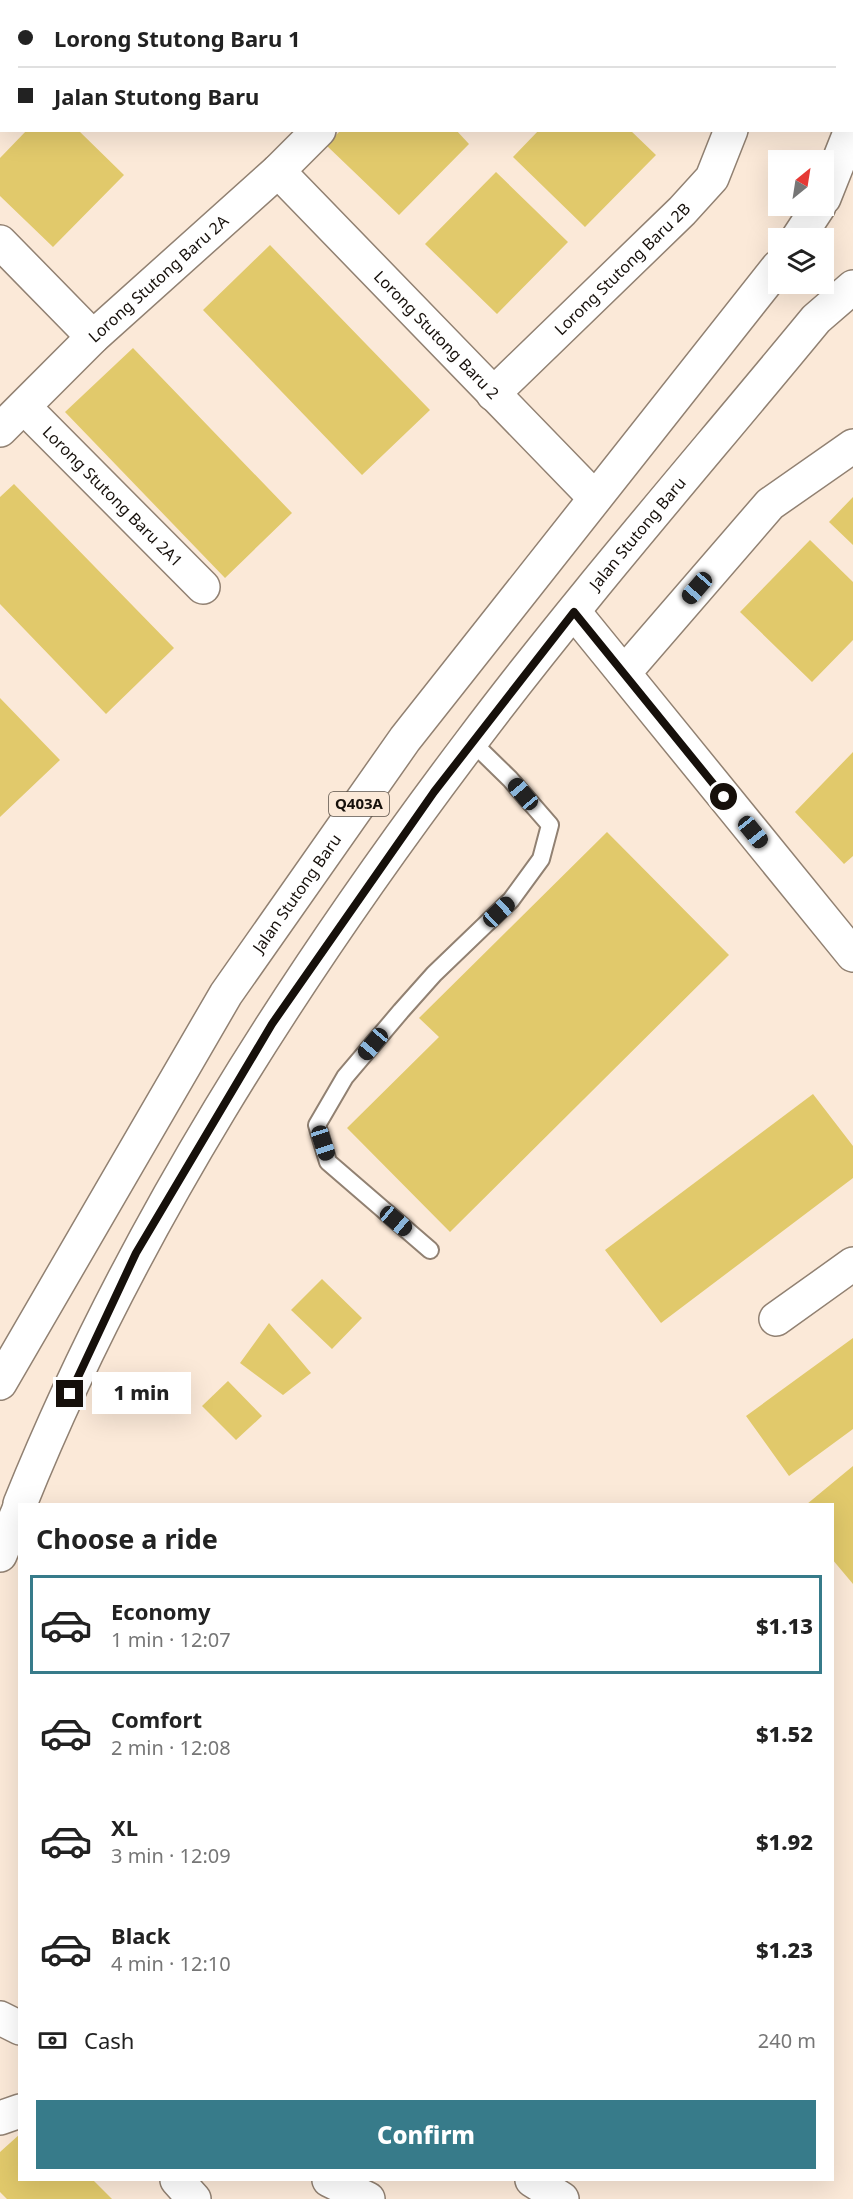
<!DOCTYPE html>
<meta charset="utf-8">
<style>
:root{--surface:#fff;--page:#f2f2f2;--text:#222;--muted:#767676;--line:#e0e0e0;--accent:#377b8a}
body{margin:0;font-family:"Noto Sans",sans-serif;background:var(--page);color:var(--text);height:100vh;display:flex;flex-direction:column;font-size:22px;white-space:nowrap}
*{box-sizing:border-box;margin:0}
p{font-size:20px;color:var(--muted)}
.icon{flex:none;width:33px;height:33px;fill:none;stroke:currentColor;stroke-width:2;stroke-linecap:round;stroke-linejoin:round}
.map{position:relative;flex:1;overflow:hidden}
.panel{position:absolute;left:18px;top:1503px;width:816px;height:678px;display:flex;flex-direction:column;background:var(--surface);border-radius:0px;box-shadow:0 6px 24px #0002}
.panel>*{flex:none}
.hud{position:absolute;left:0px;top:0px;width:854px;height:132px;box-shadow:0 6px 24px #0002;display:grid;align-content:center;height:132px;padding:0 18px;background:var(--surface)}
.needle{width:39px;rotate:30deg}
.fabs{position:absolute;left:768px;top:150px;display:grid;gap:12px}
.fabs a{display:grid;place-items:center;width:66px;height:66px;border-radius:0px;background:var(--surface);box-shadow:0 6px 24px #0002;font-size:30px}
.end{position:absolute;width:27px;height:27px;margin:-14px;border:8px solid #16100b;background:#fff;box-shadow:0 0 0 3px #fff}
.from{border-radius:50%}
.bubble{position:absolute;height:42px;border-radius:0px;background:var(--surface);box-shadow:0 6px 24px #0002;font-size:20px;font-weight:800;line-height:42px;text-align:center}
.car{position:absolute;width:18px;height:36px;margin:-18px -9px;border-radius:8px;box-shadow:0 0 4px 2px #0007;background:linear-gradient(#222 24%,#8ab4d8 0 40%,#222 0 76%,#8ab4d8 0 86%,#222 0)}
.hud b{display:flex;align-items:center;gap:21px;height:57px;font-size:22px}
.hud b+b{border-top:2px solid var(--line)}
.hud i{width:15px;height:15px;background:var(--text)}
ul{padding:0;list-style:none}
li{display:flex;align-items:center;gap:18px;height:99px;margin:0 12px 9px;padding:0 6px;border:3px solid transparent;border-radius:0px}
li div{flex:1}
li b{display:block;font-size:22px}
li em{font-style:normal;font-weight:800}
li.current{border-color:var(--accent)}
li>.icon{width:54px;height:54px;stroke-width:1.5}
h2{padding:0 18px;font-size:27px;line-height:72px}
.pay{display:flex;align-items:center;gap:15px;height:66px;padding:0 18px;font-size:22px}
.pay p{margin-inline-start:auto}
.button{display:flex;gap:12px;margin-top:auto;padding:12px 18px}
.button a{flex:1;height:69px;border-radius:0px;background:var(--accent);color:#fff;font-size:24px;font-weight:800;line-height:69px;text-align:center}
.map>svg:first-child{display:block}
</style>
<div class="map">
<svg width="853" height="2199" viewBox="0 0 853 2199">
<rect width="100%" height="100%" fill="#fbe9d8"/>
<path fill="#e1c96b" d="M 27,130 L 78,130 L 124,175 L 53,247 L 0,196 L 0,158 Z
M 341,130 L 456,130 L 469,144 L 399,215 L 326,145 Z
M 539,130 L 630,130 L 656,155 L 585,227 L 513,157 Z
M 496,172 L 568,242 L 497,314 L 425,244 Z
M 270,245 L 430,410 L 362,475 L 203,310 Z
M 133,348 L 292,513 L 225,578 L 65,412 Z
M 14,484 L 174,648 L 106,714 L 0,604 L 0,497 Z
M 853,497 L 853,545 L 829,522 Z
M 810,540 L 853,582 L 853,640 L 812,682 L 740,612 Z
M 0,698 L 60,760 L 0,817 Z
M 853,752 L 853,856 L 844,864 L 795,812 Z
M 607,832 L 729,955 L 450,1232 L 347,1128 L 439,1037 L 419,1018 Z
M 813,1094 L 853,1146 L 853,1178 L 661,1323 L 605,1250 Z
M 322,1279 L 362,1318 L 332,1349 L 291,1310 Z
M 269,1323 L 311,1373 L 283,1395 L 240,1363 Z
M 853,1338 L 853,1429 L 789,1476 L 746,1416 Z
M 228,1381 L 262,1416 L 236,1440 L 202,1406 Z
M 853,1466 L 853,1584 L 832,1559 L 832,1504 L 807,1504 Z
M 20,2134 L 20,2180 L 93,2180 L 112,2199 L 7,2199 L 0,2192 L 0,2152 Z"/>
<g fill="none" stroke-linecap="round" stroke-linejoin="round">
<g stroke="#918172" stroke-width="20">
<path id="lane" d="M 430,1250 L 328,1162 L 317,1125 L 345,1077 L 401,1011 L 434,974 L 511,900 L 541,859 L 550,825 L 510,779 L 471,741"/>
</g>
<g stroke="#918172" stroke-width="36">
<g id="street">
<path d="M 743,0 L 743,2"/>
<path d="M 449,2 L 450,0"/>
<path id="s1" d="M 278,171 L 595,498"/>
<path d="M 0,242 L 93,337"/>
<path id="s2" d="M 493,394 L 682,211 L 712,178 L 731,130"/>
<path id="s3" d="M 24,407 L 203,587"/>
<path id="s4" d="M 0,430 L 93,337 L 278,171 L 319,130"/>
<path d="M 574,612 L 853,955"/>
<path d="M 624,673 L 770,504 L 853,446"/>
<path d="M 776,1319 L 853,1264"/>
<path d="M 0,2118 L 20,2111"/>
<path d="M 177,2180 L 194,2199"/>
<path d="M 532,2180 L 562,2199"/>
</g>
</g>
<g stroke="#918172" stroke-width="36">
<path id="secondary" d="M 0,2018 L 20,2028
M 329,2180 L 368,2199"/>
</g>
<g stroke="#918172" stroke-width="36">
<g id="primary">
<path d="M 824,198 L 851,130"/>
<path d="M 798,238 L 819,206"/>
<path id="s5" d="M 0,1383 L 226,994 L 405,739 L 778,267"/>
<path id="s6" d="M 20,1504 C 129,1233 294,976 470,743 C 579,598 700,460 816,319 L 853,287"/>
<path d="M 0,1555 L 20,1507"/>
</g>
</g>
<use href="#lane" stroke="#fff" stroke-width="16"/>
<use href="#street" stroke="#fff" stroke-width="33"/>
<use href="#secondary" stroke="#fff" stroke-width="33"/>
<use href="#primary" stroke="#fff" stroke-width="33"/>
</g>
<g fill="none" stroke-linecap="round" stroke-linejoin="round">
<path stroke="#16100b" stroke-width="8" d="M 70,1394 L 136,1253 L 272,1024 L 434,792 L 574,612 L 724,797"/>
</g>
<g text-anchor="middle" stroke-width="4.5" stroke-linejoin="round" paint-order="stroke">
<rect fill="#fbe9d8" stroke="#5b5148" stroke-width="1.5" x="329" y="792" width="60" height="24" rx="4.5"/>
<g font-size="15" font-weight="bold" fill="#16100b">
<text x="359" y="809">Q403A</text>
</g>
<g font-size="16" fill="#16100b" stroke="#fbe9d8">
<text dy="6" stroke="none"><textPath href="#s2" startOffset="180">Lorong Stutong Baru 2B</textPath></text>
<text dy="6" stroke="none"><textPath href="#s4" startOffset="219">Lorong Stutong Baru 2A</textPath></text>
<text dy="6" stroke="none"><textPath href="#s1" startOffset="228">Lorong Stutong Baru 2</textPath></text>
<text dy="6" stroke="none"><textPath href="#s3" startOffset="126">Lorong Stutong Baru 2A1</textPath></text>
<text dy="6" stroke="none"><textPath href="#s6" startOffset="1155">Jalan Stutong Baru</textPath></text>
<text dy="6" stroke="none"><textPath href="#s5" startOffset="573">Jalan Stutong Baru</textPath></text>
</g>
</g>
</svg>
<div class="fabs">
<a><svg class="needle" viewBox="-14 -14 28 28"><path d="M0-13l5 13h-10z" fill="#e53935"/><path d="M0 13l5-13h-10z" fill="#767676"/></svg></a>
<a><svg class="icon" aria-label="layers" viewBox="0 0 24 24"><path d="M12 4l9 5-9 5-9-5zM3 14l9 5 9-5"/></svg></a>
</div>
<i class="end from" style="left:724px;top:797px"></i>
<i class="end" style="left:70px;top:1394px"></i>
<div class="bubble" style="left:92px;top:1372px;width:99px">1 min</div>
<i class="car" style="left:697px;top:588px;rotate:221deg"></i>
<i class="car" style="left:523px;top:794px;rotate:320deg"></i>
<i class="car" style="left:753px;top:832px;rotate:141deg"></i>
<i class="car" style="left:499px;top:912px;rotate:47deg"></i>
<i class="car" style="left:373px;top:1044px;rotate:220deg"></i>
<i class="car" style="left:323px;top:1143px;rotate:162deg"></i>
<i class="car" style="left:396px;top:1221px;rotate:130deg"></i>
<div class="hud">
<b><i class="from"></i>Lorong Stutong Baru 1</b>
<b><i></i>Jalan Stutong Baru</b>
</div>
<section class="panel">
<h2>Choose a ride</h2>
<ul>
<li class="current"><svg class="icon" aria-label="car" viewBox="0 0 24 24"><path d="M5 17H2v-5l4-1 3-4h7l3 4 3 1v5h-3M9 17h6M6 11h13"/><circle cx="7" cy="17" r="2"/><circle cx="17" cy="17" r="2"/></svg><div><b>Economy</b><p>1 min · 12:07</p></div><em>$1.13</em></li>
<li><svg class="icon" aria-label="car" viewBox="0 0 24 24"><path d="M5 17H2v-5l4-1 3-4h7l3 4 3 1v5h-3M9 17h6M6 11h13"/><circle cx="7" cy="17" r="2"/><circle cx="17" cy="17" r="2"/></svg><div><b>Comfort</b><p>2 min · 12:08</p></div><em>$1.52</em></li>
<li><svg class="icon" aria-label="car" viewBox="0 0 24 24"><path d="M5 17H2v-5l4-1 3-4h7l3 4 3 1v5h-3M9 17h6M6 11h13"/><circle cx="7" cy="17" r="2"/><circle cx="17" cy="17" r="2"/></svg><div><b>XL</b><p>3 min · 12:09</p></div><em>$1.92</em></li>
<li><svg class="icon" aria-label="car" viewBox="0 0 24 24"><path d="M5 17H2v-5l4-1 3-4h7l3 4 3 1v5h-3M9 17h6M6 11h13"/><circle cx="7" cy="17" r="2"/><circle cx="17" cy="17" r="2"/></svg><div><b>Black</b><p>4 min · 12:10</p></div><em>$1.23</em></li>
</ul>
<div class="pay"><svg class="icon" aria-label="cash" viewBox="0 0 24 24"><path d="M3 7h18v10H3z"/><circle cx="12" cy="12" r="2"/></svg>Cash<p>240 m</p></div>
<div class="button"><a>Confirm</a></div>
</section>
</div>
